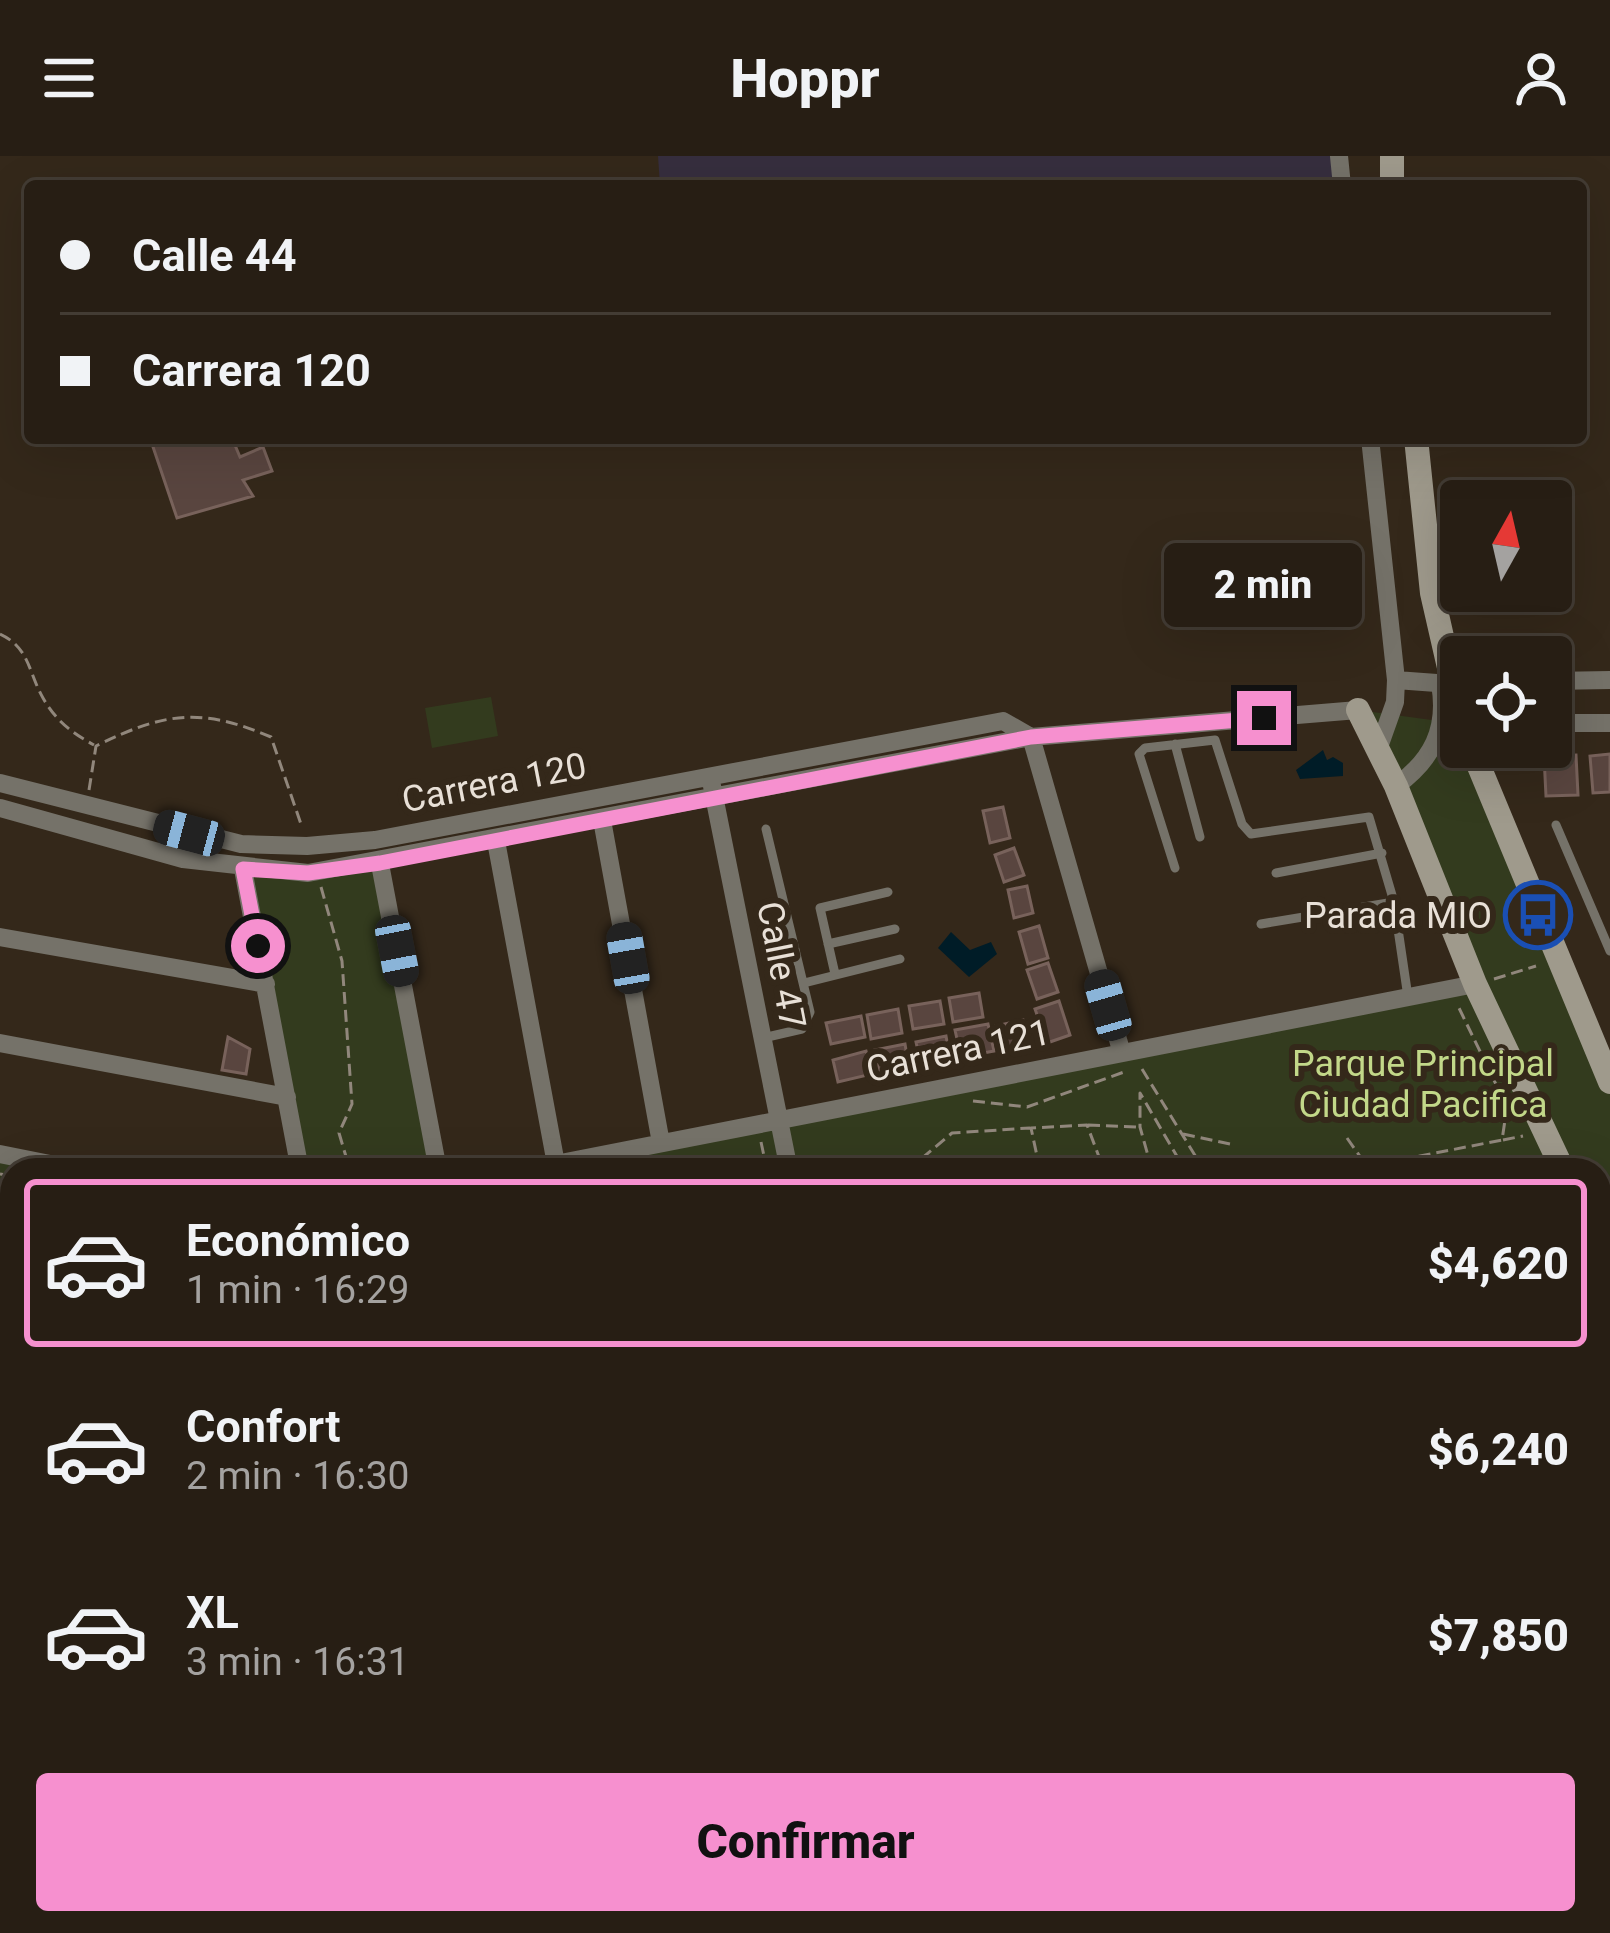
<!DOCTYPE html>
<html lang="es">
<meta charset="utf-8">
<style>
:root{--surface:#271e14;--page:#332b22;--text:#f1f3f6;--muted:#a4a2a0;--line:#433c34;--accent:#f690cf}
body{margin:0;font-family:Roboto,sans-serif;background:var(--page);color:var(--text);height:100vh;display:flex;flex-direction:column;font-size:45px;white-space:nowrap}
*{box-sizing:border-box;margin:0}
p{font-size:39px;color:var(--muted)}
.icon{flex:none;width:66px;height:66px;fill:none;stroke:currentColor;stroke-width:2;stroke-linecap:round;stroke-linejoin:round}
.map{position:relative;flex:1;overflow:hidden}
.details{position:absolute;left:0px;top:1002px;width:1611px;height:777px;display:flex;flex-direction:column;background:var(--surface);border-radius:36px 36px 0 0;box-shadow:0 12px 48px #0002,0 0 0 3px var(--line)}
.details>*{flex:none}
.top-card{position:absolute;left:24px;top:24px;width:1563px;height:264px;border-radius:12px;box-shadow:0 12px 48px #0002,0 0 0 3px var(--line);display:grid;align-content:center;height:264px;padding:0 36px;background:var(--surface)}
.needle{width:78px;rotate:8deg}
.fabs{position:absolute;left:1440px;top:324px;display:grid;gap:24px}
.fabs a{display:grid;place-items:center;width:132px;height:132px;border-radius:12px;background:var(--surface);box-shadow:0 12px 48px #0002,0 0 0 3px var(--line);font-size:60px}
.end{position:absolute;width:54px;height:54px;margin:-27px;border:15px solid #f690cf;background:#111;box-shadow:0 0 0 6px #111}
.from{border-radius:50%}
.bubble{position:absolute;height:84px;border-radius:12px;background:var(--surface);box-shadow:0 12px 48px #0002,0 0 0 3px var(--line);font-size:39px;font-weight:800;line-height:84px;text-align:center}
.car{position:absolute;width:36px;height:72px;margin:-36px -18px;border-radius:15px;box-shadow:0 0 9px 3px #0007;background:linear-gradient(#222 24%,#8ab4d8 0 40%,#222 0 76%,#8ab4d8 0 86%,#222 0)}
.top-card b{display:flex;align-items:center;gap:42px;height:114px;font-size:45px}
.top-card b+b{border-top:3px solid var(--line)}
.top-card i{width:30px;height:30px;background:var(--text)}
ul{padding:21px 0 0;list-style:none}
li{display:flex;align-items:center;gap:36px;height:168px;margin:0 24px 18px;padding:0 12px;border:6px solid transparent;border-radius:12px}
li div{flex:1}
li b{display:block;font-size:45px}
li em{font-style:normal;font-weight:800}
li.on{border-color:var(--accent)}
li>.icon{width:108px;height:108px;stroke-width:1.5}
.primary-button{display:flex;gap:24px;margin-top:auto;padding:24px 36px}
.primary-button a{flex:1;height:138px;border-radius:12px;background:var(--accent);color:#111;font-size:48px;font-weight:800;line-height:138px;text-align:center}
header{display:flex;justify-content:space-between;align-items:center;height:156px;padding:0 36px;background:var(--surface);font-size:54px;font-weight:800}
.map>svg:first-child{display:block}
</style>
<header><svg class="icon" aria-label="menu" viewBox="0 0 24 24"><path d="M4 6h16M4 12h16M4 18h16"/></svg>Hoppr<svg class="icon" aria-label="person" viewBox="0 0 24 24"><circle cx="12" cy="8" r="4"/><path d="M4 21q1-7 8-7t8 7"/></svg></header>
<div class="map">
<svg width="1610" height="1777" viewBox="0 0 1610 1777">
<rect width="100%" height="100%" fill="#34281a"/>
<path fill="#362e3e" d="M 658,0 L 1339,0 L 1342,30 L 660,30 Z
M 12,1639 L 12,1767 L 354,1767 L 354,1777 L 0,1777 L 0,1642 Z"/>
<path fill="#333b1e" d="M 491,541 L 498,580 L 432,592 L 425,552 Z
M 1358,554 L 1461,568 L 1461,591 L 1610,926 L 1610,1183 L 1599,1182 L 1599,1014 L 525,1014 L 1474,828 Z
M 380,708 L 438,1014 L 300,1014 L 243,713 Z
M 0,998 L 80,1014 L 12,1014 L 12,1274 L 0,1277 Z
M 15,1767 L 243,1767 L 243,1777 L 15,1777 Z"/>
<path fill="#001c27" d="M 1323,594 L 1327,604 L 1333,601 L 1343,607 L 1343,620 L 1300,623 L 1296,614 Z
M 951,776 L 970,794 L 991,786 L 997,798 L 969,821 L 938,792 Z"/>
<path fill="#59453f" stroke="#78625b" stroke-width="3" d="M 150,282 L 232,282 L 240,301 L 263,291 L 272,315 L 243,324 L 253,340 L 177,362 Z
M 1610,598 L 1610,636 L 1593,637 L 1590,600 Z
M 1576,599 L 1578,639 L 1546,640 L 1544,600 Z
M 1003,651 L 1010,682 L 990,687 L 983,655 Z
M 1014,692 L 1024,719 L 1004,726 L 995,699 Z
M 1027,730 L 1033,757 L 1014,762 L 1008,734 Z
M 1039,770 L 1048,802 L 1028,808 L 1019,776 Z
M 1048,807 L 1058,836 L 1037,843 L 1027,814 Z
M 979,837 L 983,861 L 953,866 L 949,842 Z
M 940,845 L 944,868 L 913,873 L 909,850 Z
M 1059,845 L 1070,879 L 1047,887 L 1035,853 Z
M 898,853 L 902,877 L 871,883 L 867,859 Z
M 861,860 L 865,881 L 831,888 L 826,867 Z
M 1023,864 L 1029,889 L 1002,896 L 996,870 Z
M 988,868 L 994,895 L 961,901 L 955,874 Z
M 946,880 L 950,903 L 921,909 L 916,886 Z
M 228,881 L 250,893 L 246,918 L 222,914 Z
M 905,888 L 909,912 L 879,917 L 875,894 Z
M 866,895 L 872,918 L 838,926 L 833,904 Z"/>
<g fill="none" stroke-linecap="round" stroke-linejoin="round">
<path stroke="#91877c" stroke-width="3" stroke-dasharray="12 6" stroke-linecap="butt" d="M 0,478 C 30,492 28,516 43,542 C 56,565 72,577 94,589
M 89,634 L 96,590 C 165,556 201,551 271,581 L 302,671
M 321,731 L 342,805 L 352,948 L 339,977 L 350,1014
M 1494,823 L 1536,810
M 1142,913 L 1204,1014
M 973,945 L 1027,951 L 1124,916
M 1088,969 L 1138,971
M 1183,978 L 1235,989
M 1347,982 L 1366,1009
M 1503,984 L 1523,980
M 761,986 L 767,1014
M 908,1014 L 952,977 L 1030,972
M 1040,1014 L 1031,972 L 1087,969 L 1104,1014
M 1152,1014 L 1140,971 L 1140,937 L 1185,1014
M 1348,1014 L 1502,984 L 1507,951 L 1458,850
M 1365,1014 L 1423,1001
M 0,1018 L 12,1020
M 1599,1141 L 1609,1163"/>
<path stroke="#757269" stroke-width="9" d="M 1581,115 L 1584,114
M 1175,588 L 1200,681
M 1556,669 L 1610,795
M 1175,712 L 1139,598 L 1145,592 L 1215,584 L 1242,668 L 1251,678 L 1369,661 L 1394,746 L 1408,841
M 1276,717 L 1382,697
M 1261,768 L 1394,746
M 828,788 L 895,773
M 835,818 L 820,752 L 888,736
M 804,827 L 900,803
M 763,882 L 802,873 L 810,856 L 766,673
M 1599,1290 L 1610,1291
M 1599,1379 L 1610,1380
M 1599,1657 L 1610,1658
M 410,1777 L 410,1767
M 443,1777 L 443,1767"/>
<path stroke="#757269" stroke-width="18" d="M 1339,0 L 1342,30
M 1370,282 L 1396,524 L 1395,546 L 1379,591
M 1396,524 L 1450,528
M 1551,525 L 1610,524
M 1551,567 L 1610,567
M 0,627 L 241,688 L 307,690 L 375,684 L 1003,565 L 1031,581 L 1121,894
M 712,630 L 789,1014
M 1396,630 C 1432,604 1448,573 1440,528
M 0,652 L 183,703 L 308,717 L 1031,581 L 1358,554
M 602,664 L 661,987
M 496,685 L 556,1008
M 380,708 L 438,1014
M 243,713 L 300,1014
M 0,781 L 266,828
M 0,887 L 287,941
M 0,998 L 80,1014
M 525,1014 L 1475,828
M 1599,1182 L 1610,1183
M 0,1277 L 12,1274
M 0,1410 L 12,1511
M 1599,1525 L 1610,1526
M 1599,1541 L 1610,1542
M 1599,1590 L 1610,1590
M 0,1621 L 12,1619
M 0,1642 L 12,1639
M 1547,1767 L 1548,1777"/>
<path stroke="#9f9a8c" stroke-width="24" d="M 1392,30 L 1392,0
M 1416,282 L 1432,437 L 1461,564
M 1358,554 L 1396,630 L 1475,828 L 1563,1014
M 1471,591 L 1610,926
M 1599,1090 L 1610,1113"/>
</g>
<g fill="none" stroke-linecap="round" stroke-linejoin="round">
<path stroke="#f690cf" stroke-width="15" d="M 258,790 L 243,713 L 308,717 L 380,707 L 1031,581 L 1264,562"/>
</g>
<defs>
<g id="bus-ring" transform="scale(3.45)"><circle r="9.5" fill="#34281a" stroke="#1a4fb4" stroke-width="1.5"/><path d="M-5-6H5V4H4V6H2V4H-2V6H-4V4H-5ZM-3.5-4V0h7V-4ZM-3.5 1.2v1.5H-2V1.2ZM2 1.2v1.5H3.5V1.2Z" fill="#1a4fb4"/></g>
</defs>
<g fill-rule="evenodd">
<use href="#bus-ring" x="1538" y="759"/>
</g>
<g text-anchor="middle" stroke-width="12" stroke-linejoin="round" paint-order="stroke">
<g font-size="36" fill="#e8e0d7" stroke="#34281a">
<text transform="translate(494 626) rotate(-11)" y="13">Carrera 120</text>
<text transform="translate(782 809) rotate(79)" y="13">Calle 47</text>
<text transform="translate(958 894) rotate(-12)" y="13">Carrera 121</text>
</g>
<g font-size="36" fill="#e8e0d7" stroke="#34281a" text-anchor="end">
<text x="1492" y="772">Parada MIO</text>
</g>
<g font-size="36" fill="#c2d889" stroke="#34281a">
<text x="1423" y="920">Parque Principal<tspan x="1423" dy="41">Ciudad Pacifica</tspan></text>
</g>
</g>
</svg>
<div class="fabs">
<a><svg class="needle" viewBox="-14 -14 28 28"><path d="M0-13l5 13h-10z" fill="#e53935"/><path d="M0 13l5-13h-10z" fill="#a4a2a0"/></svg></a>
<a><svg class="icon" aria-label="locate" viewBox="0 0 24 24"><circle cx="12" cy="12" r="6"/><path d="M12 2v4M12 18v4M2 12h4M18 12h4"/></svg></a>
</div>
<i class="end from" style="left:258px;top:790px"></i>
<i class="end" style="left:1264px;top:562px"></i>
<div class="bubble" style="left:1164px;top:387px;width:198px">2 min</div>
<i class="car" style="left:189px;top:677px;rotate:285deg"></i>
<i class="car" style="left:397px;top:795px;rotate:169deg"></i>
<i class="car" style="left:628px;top:802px;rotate:350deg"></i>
<i class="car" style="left:1108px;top:849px;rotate:344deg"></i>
<div class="top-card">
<b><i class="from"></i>Calle 44</b>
<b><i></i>Carrera 120</b>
</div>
<section class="details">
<ul>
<li class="on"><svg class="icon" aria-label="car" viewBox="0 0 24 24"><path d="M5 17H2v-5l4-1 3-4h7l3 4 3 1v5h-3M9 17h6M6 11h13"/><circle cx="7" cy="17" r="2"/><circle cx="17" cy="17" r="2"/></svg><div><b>Económico</b><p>1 min · 16:29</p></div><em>$4,620</em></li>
<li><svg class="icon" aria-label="car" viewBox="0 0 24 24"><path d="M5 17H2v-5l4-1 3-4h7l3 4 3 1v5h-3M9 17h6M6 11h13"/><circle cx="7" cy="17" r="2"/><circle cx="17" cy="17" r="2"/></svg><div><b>Confort</b><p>2 min · 16:30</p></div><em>$6,240</em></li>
<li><svg class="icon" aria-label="car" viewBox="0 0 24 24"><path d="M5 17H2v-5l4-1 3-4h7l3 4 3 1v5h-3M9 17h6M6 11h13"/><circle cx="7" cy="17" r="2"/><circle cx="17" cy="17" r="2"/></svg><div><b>XL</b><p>3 min · 16:31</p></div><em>$7,850</em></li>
</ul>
<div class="primary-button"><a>Confirmar</a></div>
</section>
</div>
